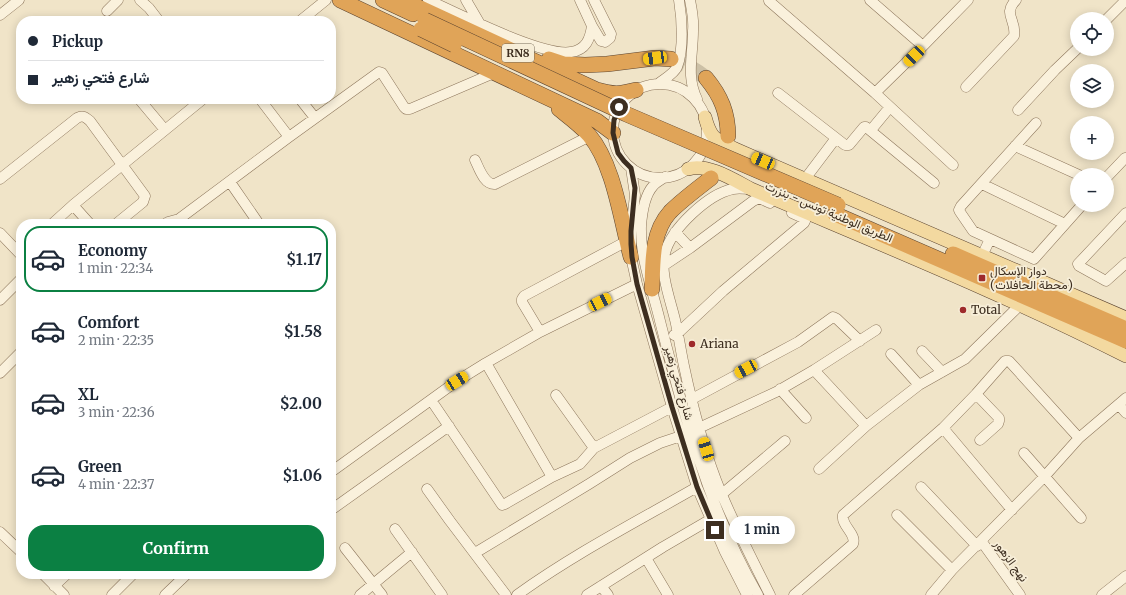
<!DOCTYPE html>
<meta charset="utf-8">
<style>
:root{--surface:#fff;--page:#f6f6f7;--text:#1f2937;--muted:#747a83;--line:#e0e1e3;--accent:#0b8043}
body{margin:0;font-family:Merriweather,Vazirmatn,serif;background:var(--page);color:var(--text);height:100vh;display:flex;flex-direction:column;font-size:15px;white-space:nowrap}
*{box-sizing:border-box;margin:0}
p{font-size:13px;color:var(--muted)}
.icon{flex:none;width:22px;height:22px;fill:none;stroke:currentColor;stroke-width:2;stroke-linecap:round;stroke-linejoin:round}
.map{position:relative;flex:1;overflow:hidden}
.side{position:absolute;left:16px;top:219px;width:320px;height:360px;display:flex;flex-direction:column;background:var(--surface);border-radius:16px;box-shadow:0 2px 10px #0003}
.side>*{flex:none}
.hud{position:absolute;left:16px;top:16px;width:320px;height:88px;border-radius:16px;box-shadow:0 2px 10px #0003;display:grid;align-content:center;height:88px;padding:0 12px;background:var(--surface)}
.buttons{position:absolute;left:1070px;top:12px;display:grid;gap:8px}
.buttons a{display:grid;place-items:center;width:44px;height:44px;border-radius:50%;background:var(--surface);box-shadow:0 2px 10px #0003;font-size:20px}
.end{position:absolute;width:18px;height:18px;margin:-9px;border:5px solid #3d2e20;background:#fff;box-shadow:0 0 0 2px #fff}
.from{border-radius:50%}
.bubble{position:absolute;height:28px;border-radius:14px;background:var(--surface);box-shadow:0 2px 10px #0003;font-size:13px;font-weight:700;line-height:28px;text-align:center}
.car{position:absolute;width:12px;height:24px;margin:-12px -6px;border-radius:5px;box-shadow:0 0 3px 1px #0007;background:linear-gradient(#f5c518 24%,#345 0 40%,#f5c518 0 76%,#345 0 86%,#f5c518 0)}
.hud b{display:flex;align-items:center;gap:14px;height:38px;font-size:15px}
.hud b+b{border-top:1px solid var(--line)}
.hud i{width:10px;height:10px;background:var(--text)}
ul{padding:7px 0 0;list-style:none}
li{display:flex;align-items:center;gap:12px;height:66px;margin:0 8px 6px;padding:0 4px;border:2px solid transparent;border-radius:16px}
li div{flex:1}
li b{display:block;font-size:15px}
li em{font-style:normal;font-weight:700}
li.selected{border-color:var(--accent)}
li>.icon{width:36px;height:36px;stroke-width:1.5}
.action{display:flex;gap:8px;margin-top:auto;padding:8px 12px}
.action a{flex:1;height:46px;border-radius:16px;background:var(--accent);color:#fff;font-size:16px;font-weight:700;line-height:46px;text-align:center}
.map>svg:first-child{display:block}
</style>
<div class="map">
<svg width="1126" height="595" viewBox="0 0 1126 595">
<rect width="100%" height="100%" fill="#f0e4c8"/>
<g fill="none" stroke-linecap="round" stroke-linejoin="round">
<path stroke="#ccc0a6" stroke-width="15" stroke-dasharray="15 8" stroke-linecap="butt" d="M 671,59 C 685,64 695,69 706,78"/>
<g stroke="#8d765c" stroke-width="11">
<path id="minor" d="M 140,0 L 149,8 L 159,21
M 428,0 C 457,13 543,57 571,52 C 586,50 590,39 592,26
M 466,0 L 480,24
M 580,0 L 592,26 L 601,41 L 605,42 L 610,38 L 611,34 L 594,0
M 690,0 C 692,10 694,21 693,31 C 693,56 686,76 697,99
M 870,0 L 923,46
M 769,1 L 875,93 L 953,165
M 107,11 L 118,0
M 0,15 L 19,0
M 1107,19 L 1126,0
M 300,21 L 326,0
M 658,84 C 664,79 674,74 677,67 C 684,49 682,19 679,0
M613 131a47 47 0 1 1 94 0a47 47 0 1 1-94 0Z
M 966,87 L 1014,36 C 1017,20 1002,14 1016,0
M 778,93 L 836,138 L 805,179
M 875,93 L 923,46 L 968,0
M 139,99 L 165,130
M 260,99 L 289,137
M 300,99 L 315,118
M 1018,110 L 1055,70 L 1077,49
M 1036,123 L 961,206 L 959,210 L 960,212 L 973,231 L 1034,259 L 1082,205
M 871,130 L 890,107
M 836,138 L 845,145 L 849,145 L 864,127 L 866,127 L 934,183
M 1015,146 L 1079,175
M 475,160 C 479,168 484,185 495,184 L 590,136
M 631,168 L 635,195 L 631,231 L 631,257 L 637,284 L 672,407 L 697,487 L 725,552 L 747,595
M 665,177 C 661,180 656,182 653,186 C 644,196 642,213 641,226 C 640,258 653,291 660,321 C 684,416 709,510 758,595
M 1107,177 L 1125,158
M 0,179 L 77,118 C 83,115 85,117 90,121 L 145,196 L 143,202 L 116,224
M 230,182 L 259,224
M 982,184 L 1065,224
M 751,189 C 745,189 739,188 733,189 C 708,194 671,229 665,253 C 659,273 672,304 676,324 C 679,338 681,352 684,366 C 692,404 702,443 716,480 C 731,519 751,557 770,595
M 73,205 L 90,224
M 1126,213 L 1078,264 L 1079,266 L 1106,281 L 1126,263
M 52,224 L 73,205 L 203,99
M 165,224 L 168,222 L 179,219 L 289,137 L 379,72 L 382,73 L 404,107 L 406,109 L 410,109 L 494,73
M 675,232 L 690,248
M 0,233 L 21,255
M 982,256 L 990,239
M 663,266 L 690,248 L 753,201 L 759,198 L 770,203
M 0,300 L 21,279
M 540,332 L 522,302 L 522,299 L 524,296 L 627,241
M 674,335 L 678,333 L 723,291 L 804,223 L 805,221 L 803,218 L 792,213
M 922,351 L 942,372
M 891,354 L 919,385
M 486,363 L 552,477
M 814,370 L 866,426
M 0,373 L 21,352
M 780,389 L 806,418
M 976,394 L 999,418 L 999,421 L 998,424 L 980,440
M 556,395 L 594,448
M 692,399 L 798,342 L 833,317 L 837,319 L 860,341
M 431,400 L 502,505 L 505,504 L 552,477 L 580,464 L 594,448 L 672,407
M 1119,405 L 1126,413
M 699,428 L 776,392 L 814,370 L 876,330
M 943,428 L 1012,510
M 1024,453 L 1081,518
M 819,469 L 866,426 L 919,385 L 965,359 L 1020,305
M 331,472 L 457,381 L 486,363 L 540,332 L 637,284
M 921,487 L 977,546
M 427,489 L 450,521 L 506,595
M 722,494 L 785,441
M 331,510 L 449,426
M 897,515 L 952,570
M 395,529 L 442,595
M 0,532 L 21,552
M 982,542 L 1020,595
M 345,548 L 382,595
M 475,553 L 589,484 L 630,458 L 660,443 L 681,436
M 646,558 L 668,595
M 43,574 L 64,595
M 54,586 L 67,574
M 601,586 L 608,595
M 112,595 L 133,574
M 165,595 L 187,574
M 360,595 L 412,552
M 517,595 C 574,554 636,522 697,487
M 587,595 L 663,547 L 711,519
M 794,595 L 853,544 C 857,534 841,526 843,515 L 943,428 L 976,394 L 1005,361 L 1009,361 L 1079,438
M 931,595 L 952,570 L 1044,477 L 1079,438 L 1126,398
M 1102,595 L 1126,576"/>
</g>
<g stroke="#5b4430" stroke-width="14">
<path id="major" d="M 705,117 C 711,140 716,139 735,149 L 1126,318
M 688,169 C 708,163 734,180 751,189 C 877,243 1004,294 1126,356"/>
</g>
<g stroke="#5b4430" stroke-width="16">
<path id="highway" d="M 340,0 L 597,121 L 613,133
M 383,0 L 413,14
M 403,0 L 597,90 C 614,95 620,94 636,90
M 549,59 L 564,64 L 585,65 L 607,64 L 655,58 L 671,59
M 706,78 C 721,96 728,113 728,136
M 559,109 C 569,117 580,125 589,135 C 614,164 621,221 631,257
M 835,214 L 1126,341
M 953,254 L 1126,329
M 652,289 C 653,263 651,233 670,212 C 682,200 697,189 711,178"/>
</g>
<use href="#minor" stroke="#faf1dc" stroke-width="10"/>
<use href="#major" stroke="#f3d9a0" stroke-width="13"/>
<use href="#highway" stroke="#e0a458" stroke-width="15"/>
<g stroke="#5b4430" stroke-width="16" stroke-linecap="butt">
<path id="highway-bridge" d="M 425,20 L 626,114 L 838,205
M 421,29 L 454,45"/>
</g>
<use href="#highway-bridge" stroke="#e0a458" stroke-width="15"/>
</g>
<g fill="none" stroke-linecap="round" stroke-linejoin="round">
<path stroke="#3d2e20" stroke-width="5" d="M 619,107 L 614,120 L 613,133 L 618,153 L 624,161 L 631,168 L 635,188 L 631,231 L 631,244 L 632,257 L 637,284 L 672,407 L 697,487 L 715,530"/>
</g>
<g fill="#9e2a2b" stroke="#f7eed8" stroke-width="1.5">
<rect x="978" y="274" width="8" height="8" rx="2"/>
<circle cx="963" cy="310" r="4"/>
<circle cx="692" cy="344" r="4"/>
</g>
<g text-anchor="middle" stroke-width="3.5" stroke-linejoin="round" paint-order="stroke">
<rect fill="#f7eed8" stroke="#756857" stroke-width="1" x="502" y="44" width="32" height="18" rx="3"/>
<g font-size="11" font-weight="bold" fill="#3d2e20">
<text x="518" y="57">RN8</text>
</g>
<g font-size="12" fill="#3d2e20" stroke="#f7eed8">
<text transform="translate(829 212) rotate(23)" y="4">الطريق الوطنية تونس - بنزرت</text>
<text transform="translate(679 383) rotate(74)" y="4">شارع فتحي زهير</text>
<text transform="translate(1011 561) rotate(54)" y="4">نهج الزهور</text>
</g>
<g font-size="12" fill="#3d2e20" stroke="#f7eed8" text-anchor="start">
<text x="990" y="275">دوار الإسكال<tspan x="990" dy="14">(محطة الحافلات)</tspan></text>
<text x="971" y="314">Total</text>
<text x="700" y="348">Ariana</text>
</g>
</g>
</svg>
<div class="buttons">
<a><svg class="icon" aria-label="locate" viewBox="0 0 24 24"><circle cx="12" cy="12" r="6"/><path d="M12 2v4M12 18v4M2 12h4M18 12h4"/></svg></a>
<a><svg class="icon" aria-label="layers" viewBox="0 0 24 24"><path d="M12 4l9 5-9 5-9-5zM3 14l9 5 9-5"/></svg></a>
<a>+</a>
<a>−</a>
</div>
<i class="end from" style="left:619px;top:107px"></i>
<i class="end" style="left:715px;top:530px"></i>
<div class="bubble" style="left:729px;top:516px;width:66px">1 min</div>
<i class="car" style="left:914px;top:56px;rotate:226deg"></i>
<i class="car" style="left:655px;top:58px;rotate:262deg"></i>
<i class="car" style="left:763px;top:161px;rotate:293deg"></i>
<i class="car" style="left:600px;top:302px;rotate:64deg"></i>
<i class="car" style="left:746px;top:369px;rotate:242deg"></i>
<i class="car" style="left:457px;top:381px;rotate:58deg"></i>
<i class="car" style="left:706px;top:449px;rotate:343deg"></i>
<div class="hud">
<b><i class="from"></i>Pickup</b>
<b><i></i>شارع فتحي زهير</b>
</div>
<section class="side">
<ul>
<li class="selected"><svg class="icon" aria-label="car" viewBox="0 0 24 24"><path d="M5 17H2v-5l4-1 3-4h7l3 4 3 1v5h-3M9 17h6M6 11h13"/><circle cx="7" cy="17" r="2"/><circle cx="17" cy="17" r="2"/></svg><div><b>Economy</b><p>1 min · 22:34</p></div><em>$1.17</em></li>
<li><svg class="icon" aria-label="car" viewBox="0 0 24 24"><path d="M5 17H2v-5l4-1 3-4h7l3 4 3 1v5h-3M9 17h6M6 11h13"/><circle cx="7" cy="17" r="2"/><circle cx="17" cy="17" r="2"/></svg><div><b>Comfort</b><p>2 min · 22:35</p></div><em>$1.58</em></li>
<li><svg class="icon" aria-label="car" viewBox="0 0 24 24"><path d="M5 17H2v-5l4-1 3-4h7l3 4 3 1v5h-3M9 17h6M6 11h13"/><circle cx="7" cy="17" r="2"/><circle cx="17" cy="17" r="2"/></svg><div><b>XL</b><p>3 min · 22:36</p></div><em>$2.00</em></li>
<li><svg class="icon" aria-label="car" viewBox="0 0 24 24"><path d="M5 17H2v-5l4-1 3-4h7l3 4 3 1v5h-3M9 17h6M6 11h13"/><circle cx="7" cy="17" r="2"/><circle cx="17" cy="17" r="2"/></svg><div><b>Green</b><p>4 min · 22:37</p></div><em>$1.06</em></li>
</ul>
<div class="action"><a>Confirm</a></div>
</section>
</div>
